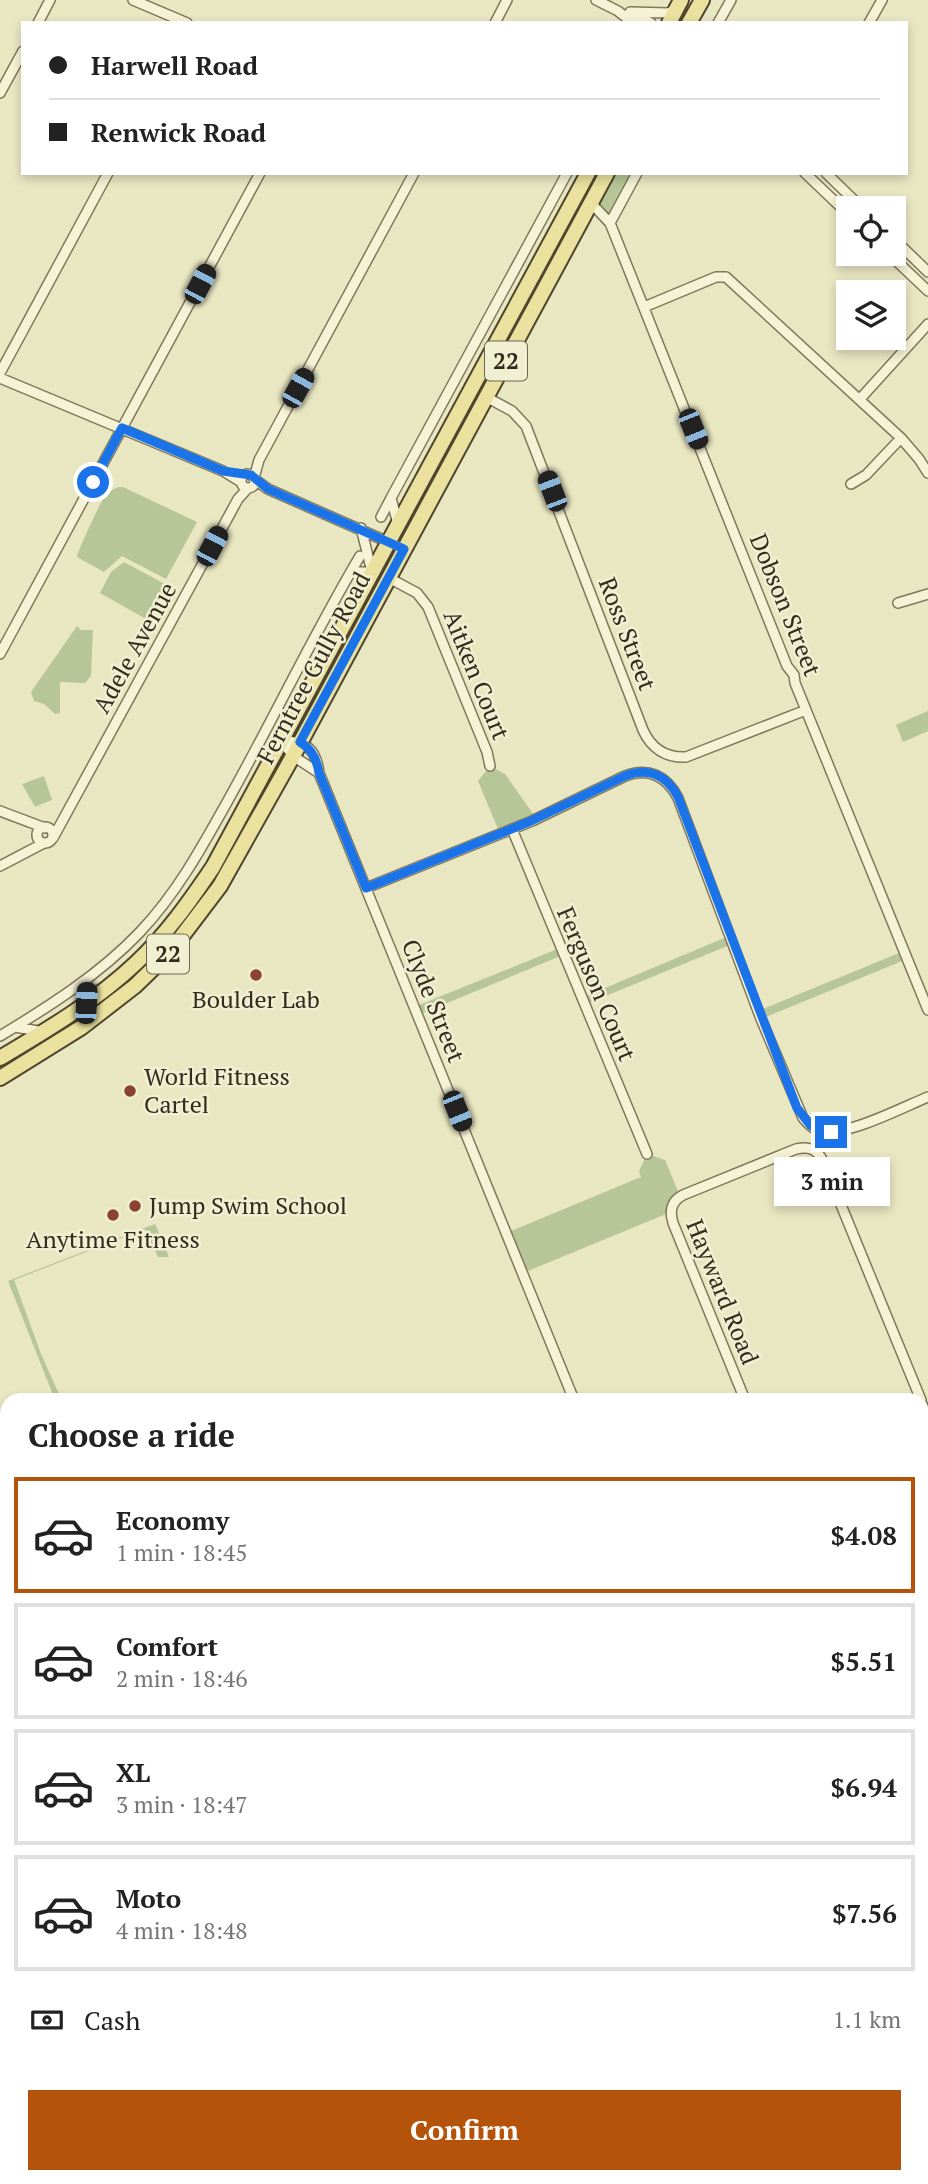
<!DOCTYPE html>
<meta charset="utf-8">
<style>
:root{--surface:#fff;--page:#f6f6f6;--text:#222;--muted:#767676;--line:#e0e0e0;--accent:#b45309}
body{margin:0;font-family:"PT Serif",serif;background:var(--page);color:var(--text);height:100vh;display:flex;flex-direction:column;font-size:26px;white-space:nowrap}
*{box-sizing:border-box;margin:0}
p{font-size:23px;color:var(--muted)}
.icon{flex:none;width:38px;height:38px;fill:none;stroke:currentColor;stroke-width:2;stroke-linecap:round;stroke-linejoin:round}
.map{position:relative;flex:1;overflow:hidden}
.side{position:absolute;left:0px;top:1393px;width:929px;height:791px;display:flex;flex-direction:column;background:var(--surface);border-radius:21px 21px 0 0;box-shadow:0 4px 10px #0003}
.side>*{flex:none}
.hud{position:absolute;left:21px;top:21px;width:887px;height:154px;border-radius:0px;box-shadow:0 4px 10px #0003;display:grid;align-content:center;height:154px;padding:0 28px;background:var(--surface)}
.tools{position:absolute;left:836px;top:196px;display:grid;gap:14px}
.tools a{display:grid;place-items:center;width:70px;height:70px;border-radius:0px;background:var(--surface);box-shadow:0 4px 10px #0003;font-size:35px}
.end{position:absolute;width:32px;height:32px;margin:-16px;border:9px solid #1a73e8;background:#fff;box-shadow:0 0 0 4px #fff}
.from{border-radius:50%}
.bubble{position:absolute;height:49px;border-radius:0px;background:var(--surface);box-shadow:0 4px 10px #0003;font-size:23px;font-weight:800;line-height:49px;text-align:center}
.car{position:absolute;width:21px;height:42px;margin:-21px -10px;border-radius:9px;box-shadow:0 0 5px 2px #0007;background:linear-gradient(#222 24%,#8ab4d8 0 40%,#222 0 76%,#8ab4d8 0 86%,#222 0)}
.hud b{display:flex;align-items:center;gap:24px;height:66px;font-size:26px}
.hud b+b{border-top:2px solid var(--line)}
.hud i{width:18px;height:18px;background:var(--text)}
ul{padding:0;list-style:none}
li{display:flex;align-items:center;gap:21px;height:116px;margin:0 14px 10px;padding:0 14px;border:4px solid var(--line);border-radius:0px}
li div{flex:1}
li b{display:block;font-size:26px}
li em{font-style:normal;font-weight:800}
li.on{border-color:var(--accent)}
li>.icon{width:63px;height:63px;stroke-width:1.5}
h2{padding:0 28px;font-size:32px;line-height:84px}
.pay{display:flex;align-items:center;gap:18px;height:77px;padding:0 28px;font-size:26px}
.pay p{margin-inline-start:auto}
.primary-button{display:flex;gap:14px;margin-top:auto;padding:14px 28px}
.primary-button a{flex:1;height:80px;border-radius:0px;background:var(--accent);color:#fff;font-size:28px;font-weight:800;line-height:80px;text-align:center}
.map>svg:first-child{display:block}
</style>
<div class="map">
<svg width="928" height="2184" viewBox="0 0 928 2184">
<rect width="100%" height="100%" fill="#e9e6c2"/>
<path fill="#b7c698" d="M 607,173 L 637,173 L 610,223 L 591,203 Z
M 119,487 L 123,487 L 197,522 L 166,579 L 122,556 L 104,572 L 77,557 C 77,552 101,501 105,496 C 109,491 113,489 119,487 Z
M 124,562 L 163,583 L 164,588 L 146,619 L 100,593 L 111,572 Z
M 77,626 L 81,630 L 93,630 L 91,676 L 85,683 L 60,682 L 60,713 L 55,714 L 44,704 L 34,701 L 31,692 Z
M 928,711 L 928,731 L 903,742 L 896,725 Z
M 490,766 L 505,774 L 536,818 L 500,834 L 478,781 Z
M 44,776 L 52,800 L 35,807 L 22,784 Z
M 729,936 L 732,944 L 584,1005 L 581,998 Z
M 560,948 L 563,955 L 418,1015 L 414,1007 Z
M 904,951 L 907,959 L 761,1019 L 758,1011 Z
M 647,1154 L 665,1160 L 680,1196 L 671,1212 L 523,1273 L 506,1233 L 641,1177 L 639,1171 Z
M 155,1224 L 169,1257 L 158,1257 L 145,1229 L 14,1280 L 41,1354 L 59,1394 L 57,1395 L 58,1400 L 55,1400 L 8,1281 Z
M 7,1912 L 7,2037 L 0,2038 L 0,1913 Z"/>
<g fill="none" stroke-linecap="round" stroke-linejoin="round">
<g stroke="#81775b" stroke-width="12">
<path id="street" d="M 133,0 L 187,23
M 596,0 L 618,11 L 633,23
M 630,12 L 668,13 L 675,10
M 633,14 L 651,23
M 38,23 L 50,0
M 495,23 L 507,0
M 718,23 L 731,0
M 869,23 L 882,0
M 0,93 L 23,51
M 805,173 L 849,215
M 826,173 L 862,208
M 591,203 L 610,223 L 787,666 L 794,675 L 795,683 L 928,1010
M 610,223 L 637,173
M 894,239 L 928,272
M 889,254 L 928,291
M 644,307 L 716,277 L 726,277 L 901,438 L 919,459 L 928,473
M 0,373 L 108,173
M 0,378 L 223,471 L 241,482
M 486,397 L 512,411 L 526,426 L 643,730 C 651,748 666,758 686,757 L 806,710
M 860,399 L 928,324
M241 481a7 7 0 1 1 14 0a7 7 0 1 1-14 0Z
M 254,478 L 259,460 L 414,173
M 254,479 L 268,489 L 404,549
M 851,484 L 866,475 L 901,438
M 381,517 L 391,498
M 398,524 L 391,498 L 567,173
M 351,572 L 372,572 L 361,528
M 389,578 L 417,593 L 428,607 L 487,752 L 490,766
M 898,603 L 928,594
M 0,654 L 260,173
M 281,740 C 305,742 316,747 319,773 L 574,1400
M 281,740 L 293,756 L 319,773
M 0,811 L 45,828
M37 835a8 8 0 1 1 16 0a8 8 0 1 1-16 0Z
M 512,829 L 647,1154
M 53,838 L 238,499 L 248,488
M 0,866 L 44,843
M 366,888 L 532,821 L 625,776 C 648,767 667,776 678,798 L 761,1019 L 803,1118 C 807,1123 812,1129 820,1131 C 844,1138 903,1107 928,1097
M 15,1027 L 44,1032
M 0,1036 C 50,1006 100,974 140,932 C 176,894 201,849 226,804 C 272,722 312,637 360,556
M 745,1400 L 673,1223 C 669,1210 672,1201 683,1195 L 796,1149 C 809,1146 817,1149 823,1161 L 921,1400
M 922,1404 L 928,1418
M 922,1491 L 928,1491
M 922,1603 L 928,1603
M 922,1717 L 928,1717
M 922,1840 L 928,1840
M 922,1957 L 928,1957
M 922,2080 L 928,2079
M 6,2126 L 7,2125
M 158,2184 L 158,2177
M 592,2184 L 592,2177"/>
</g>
<g stroke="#4f452f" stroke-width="18">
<path id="primary" d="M 669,23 L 681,0
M 689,23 L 702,0
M 0,1058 C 47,1030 96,1001 136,963 C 166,935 190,901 213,867 L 588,173
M 0,1078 L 82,1027 L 135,986 L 170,952 L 220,886 L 293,756 L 607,173"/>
</g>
<g stroke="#4f452f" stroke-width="19">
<path id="highway" d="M 0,1444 L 7,1444
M 922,1449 L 928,1450
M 0,1462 L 7,1462
M 922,1469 L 928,1469"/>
</g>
<use href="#street" stroke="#f5f2d5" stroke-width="9"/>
<use href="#primary" stroke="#e9e19d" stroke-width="14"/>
<use href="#highway" stroke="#d1b65a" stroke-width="16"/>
</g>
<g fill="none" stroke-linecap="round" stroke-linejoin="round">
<path stroke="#1a73e8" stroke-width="9" d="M 93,482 L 122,428 L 223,471 L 251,475 L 268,489 L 404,549 L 300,742 C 312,749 317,759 319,773 L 366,888 L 531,821 L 625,776 C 648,767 667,775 678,797 L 797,1108 L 811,1126 L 831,1132"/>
</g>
<g fill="#8a4331" stroke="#f1efd1" stroke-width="2.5">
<circle cx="256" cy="975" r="7"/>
<circle cx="130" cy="1091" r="7"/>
<circle cx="135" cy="1206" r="7"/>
<circle cx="113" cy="1215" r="7"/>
</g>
<g text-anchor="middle" stroke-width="5" stroke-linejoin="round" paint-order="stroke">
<g fill="#f1efd1" stroke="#6c6654" stroke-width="2">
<rect x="485" y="341.5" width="42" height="39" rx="5"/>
<rect x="147" y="934.5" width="42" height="39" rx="5"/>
</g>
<g font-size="23" font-weight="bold" fill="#332c1e">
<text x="506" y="369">22</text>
<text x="168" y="962">22</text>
</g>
<g font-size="24" fill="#332c1e" stroke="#f1efd1">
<text transform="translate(785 605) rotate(68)" y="8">Dobson Street</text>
<text transform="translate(627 634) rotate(69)" y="8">Ross Street</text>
<text transform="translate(135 648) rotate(-61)" y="8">Adele Avenue</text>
<text transform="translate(314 668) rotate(-62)" y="8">Ferntree Gully Road</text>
<text transform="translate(476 675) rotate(68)" y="8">Aitken Court</text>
<text transform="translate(596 984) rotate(67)" y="8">Ferguson Court</text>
<text transform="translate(433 1001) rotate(68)" y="8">Clyde Street</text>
<text transform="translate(722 1292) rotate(68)" y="8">Hayward Road</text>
</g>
<g font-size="24" fill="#332c1e" stroke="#f1efd1">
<text x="256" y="1008">Boulder Lab</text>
<text x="144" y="1085" text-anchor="start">World Fitness<tspan x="144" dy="28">Cartel</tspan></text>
<text x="149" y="1214" text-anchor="start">Jump Swim School</text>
<text x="113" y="1248">Anytime Fitness</text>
</g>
</g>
</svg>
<div class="tools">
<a><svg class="icon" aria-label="locate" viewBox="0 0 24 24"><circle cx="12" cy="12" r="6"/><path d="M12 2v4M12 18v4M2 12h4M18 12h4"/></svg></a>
<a><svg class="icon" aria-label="layers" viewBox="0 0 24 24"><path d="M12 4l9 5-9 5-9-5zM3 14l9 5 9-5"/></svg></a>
</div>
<i class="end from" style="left:93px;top:482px"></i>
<i class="end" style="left:831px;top:1132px"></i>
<div class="bubble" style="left:774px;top:1157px;width:116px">3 min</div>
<i class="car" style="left:200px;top:284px;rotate:28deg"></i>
<i class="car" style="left:298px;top:388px;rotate:29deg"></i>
<i class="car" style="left:693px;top:429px;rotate:158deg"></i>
<i class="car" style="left:552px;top:491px;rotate:339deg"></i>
<i class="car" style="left:212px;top:546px;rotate:28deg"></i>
<i class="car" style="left:86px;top:1003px;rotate:3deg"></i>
<i class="car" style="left:457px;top:1111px;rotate:158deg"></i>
<div class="hud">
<b><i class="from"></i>Harwell Road</b>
<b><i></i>Renwick Road</b>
</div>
<section class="side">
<h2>Choose a ride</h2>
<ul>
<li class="on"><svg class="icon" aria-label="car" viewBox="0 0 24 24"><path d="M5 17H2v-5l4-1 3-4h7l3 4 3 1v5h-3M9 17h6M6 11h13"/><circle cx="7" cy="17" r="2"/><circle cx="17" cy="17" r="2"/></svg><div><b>Economy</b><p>1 min · 18:45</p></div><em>$4.08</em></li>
<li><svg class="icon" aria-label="car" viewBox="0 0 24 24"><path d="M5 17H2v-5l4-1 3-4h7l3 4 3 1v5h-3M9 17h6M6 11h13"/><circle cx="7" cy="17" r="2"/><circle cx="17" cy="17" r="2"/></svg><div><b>Comfort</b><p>2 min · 18:46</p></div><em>$5.51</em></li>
<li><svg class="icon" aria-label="car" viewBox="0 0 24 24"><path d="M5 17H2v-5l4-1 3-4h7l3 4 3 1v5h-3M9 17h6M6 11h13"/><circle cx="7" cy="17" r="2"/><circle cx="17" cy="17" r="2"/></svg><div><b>XL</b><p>3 min · 18:47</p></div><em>$6.94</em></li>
<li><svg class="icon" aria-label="car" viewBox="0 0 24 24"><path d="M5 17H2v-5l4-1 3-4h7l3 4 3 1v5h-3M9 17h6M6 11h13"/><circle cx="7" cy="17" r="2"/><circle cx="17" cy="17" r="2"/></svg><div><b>Moto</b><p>4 min · 18:48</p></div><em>$7.56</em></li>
</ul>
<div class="pay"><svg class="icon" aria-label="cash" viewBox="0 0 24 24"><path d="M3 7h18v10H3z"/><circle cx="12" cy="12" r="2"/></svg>Cash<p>1.1 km</p></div>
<div class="primary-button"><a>Confirm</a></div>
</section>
</div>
